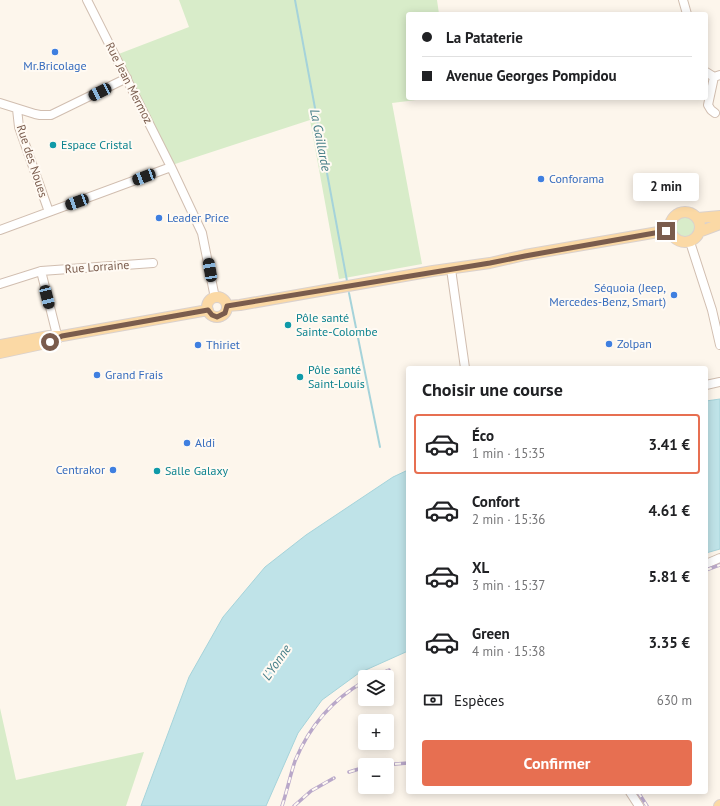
<!DOCTYPE html>
<html lang="fr">
<meta charset="utf-8">
<style>
:root{--surface:#fff;--page:#f2f2f2;--text:#202124;--muted:#757577;--line:#e0e0e0;--accent:#e76f51}
body{margin:0;font-family:"PT Sans",sans-serif;background:var(--page);color:var(--text);height:100vh;display:flex;flex-direction:column;font-size:15px;white-space:nowrap}
*{box-sizing:border-box;margin:0}
p{font-size:13px;color:var(--muted)}
.icon{flex:none;width:22px;height:22px;fill:none;stroke:currentColor;stroke-width:2;stroke-linecap:round;stroke-linejoin:round}
.map{position:relative;flex:1;overflow:hidden}
.sheet{position:absolute;left:406px;top:366px;width:302px;height:428px;display:flex;flex-direction:column;background:var(--surface);border-radius:4px;box-shadow:0 2px 10px #0003}
.sheet>*{flex:none}
.hud{position:absolute;left:406px;top:12px;width:302px;height:88px;border-radius:4px;box-shadow:0 2px 10px #0003;display:grid;align-content:center;height:88px;padding:0 16px;background:var(--surface)}
.buttons{position:absolute;left:358px;top:670px;display:grid;gap:8px}
.buttons a{display:grid;place-items:center;width:36px;height:36px;border-radius:4px;background:var(--surface);box-shadow:0 2px 10px #0003;font-size:20px}
.end{position:absolute;width:18px;height:18px;margin:-9px;border:5px solid #7a5c4d;background:#fff;box-shadow:0 0 0 2px #fff}
.from{border-radius:50%}
.bubble{position:absolute;height:28px;border-radius:4px;background:var(--surface);box-shadow:0 2px 10px #0003;font-size:13px;font-weight:600;line-height:28px;text-align:center}
.car{position:absolute;width:12px;height:24px;margin:-12px -6px;border-radius:5px;box-shadow:0 0 3px 1px #0007;background:linear-gradient(#222 24%,#8ab4d8 0 40%,#222 0 76%,#8ab4d8 0 86%,#222 0)}
.hud b{display:flex;align-items:center;gap:14px;height:38px;font-size:15px}
.hud b+b{border-top:1px solid var(--line)}
.hud i{width:10px;height:10px;background:var(--text)}
ul{padding:0;list-style:none}
li{display:flex;align-items:center;gap:12px;height:60px;margin:0 8px 6px;padding:0 8px;border:2px solid transparent;border-radius:4px}
li div{flex:1}
li b{display:block;font-size:15px}
li em{font-style:normal;font-weight:600}
li.selected{border-color:var(--accent)}
li>.icon{width:36px;height:36px;stroke-width:1.5}
h2{padding:0 16px;font-size:18px;line-height:48px}
.pay{display:flex;align-items:center;gap:10px;height:44px;padding:0 16px;font-size:15px}
.pay p{margin-inline-start:auto}
.primary-button{display:flex;gap:8px;margin-top:auto;padding:8px 16px}
.primary-button a{flex:1;height:46px;border-radius:4px;background:var(--accent);color:#fff;font-size:16px;font-weight:600;line-height:46px;text-align:center}
.map>svg:first-child{display:block}
</style>
<div class="map">
<svg width="720" height="806" viewBox="0 0 720 806">
<rect width="100%" height="100%" fill="#fdf6ec"/>
<path fill="#d8ecc9" d="M 179,0 L 437,0 L 439,14 L 408,14 L 408,98 L 432,98 L 392,103 L 422,264 L 339,279 L 310,120 L 172,165 L 116,55 L 189,27 Z
M675 227a10 10 0 1 1 20 0a10 10 0 1 1-20 0Z
M 0,708 L 16,780 L 144,752 L 126,806 L 0,806 Z"/>
<path fill="#bfe3e8" stroke="#a5d3da" d="M 720,399 L 720,549 L 706,553 L 706,401 Z
M 408,470 L 408,651 L 359,673 L 322,700 L 298,733 L 266,806 L 141,806 L 189,677 L 223,617 L 265,567 L 306,535 L 393,477 Z"/>
<g fill="none" stroke-linecap="round" stroke-linejoin="round">
<path stroke="#a5d3da" stroke-width="2" d="M 295,0 L 347,281
M 349,293 L 380,447"/>
<g stroke="#d1beb0" stroke-width="10">
<path id="minor" d="M 87,0 L 171,167 L 202,233 L 215,298
M 683,0 L 687,14
M 706,72 L 714,77 L 720,75
M 714,77 L 708,105 L 711,110 L 715,113
M 0,103 L 35,114 L 40,115 L 51,115 L 127,78
M 17,109 L 19,127 L 49,212
M 0,230 L 171,167
M 690,242 L 712,310 L 720,345
M 451,269 L 465,368
M 41,271 L 58,339
M 0,284 L 41,271 L 153,263
M 706,385 L 720,382
M 706,564 L 720,558
M 630,792 L 639,806"/>
</g>
<g stroke="#dad1cd" stroke-width="12">
<path id="major" d="M670 227a15 15 0 1 1 30 0a15 15 0 1 1-30 0Z
M 698,218 L 720,216
M 699,232 L 720,224
M207 307a10 10 0 1 1 20 0a10 10 0 1 1-20 0Z
M 227,306 L 240,305 L 433,271 L 490,263 L 525,255 L 670,230
M 0,345 L 49,336 L 62,336 L 208,310
M 0,353 L 42,344
M 719,806 L 720,805"/>
</g>
<use href="#minor" stroke="#fff" stroke-width="8"/>
<use href="#major" stroke="#fbd9a5" stroke-width="10"/>
<g stroke="#b9a8c9" stroke-width="3.5">
<path id="rail" d="M 706,570 L 720,565
M 372,677 L 389,670
M 383,765 L 408,763
M 349,772 L 362,768
M 638,792 L 647,806
M 282,806 C 287,791 290,776 295,761 C 309,727 333,699 365,681
M 294,806 L 311,791 L 334,778"/>
</g>
<use href="#rail" stroke="#fffaf3" stroke-width="2" stroke-dasharray="6" stroke-linecap="butt"/>
</g>
<g fill="none" stroke-linecap="round" stroke-linejoin="round">
<path stroke="#7a5c4d" stroke-width="5" d="M 50,342 L 62,336 L 208,310 L 212,315 L 217,317 L 225,313 L 227,306 L 490,263 L 525,256 L 666,231"/>
</g>
<g fill="#3f7fe0" stroke="#fffaf3" stroke-width="1.5">
<circle cx="55" cy="52" r="4"/>
<circle cx="541" cy="179" r="4"/>
<circle cx="159" cy="218" r="4"/>
<circle cx="674" cy="295" r="4"/>
<circle cx="609" cy="344" r="4"/>
<circle cx="198" cy="345" r="4"/>
<circle cx="97" cy="375" r="4"/>
<circle cx="187" cy="443" r="4"/>
<circle cx="113" cy="470" r="4"/>
</g>
<g fill="#0f9aa8" stroke="#fffaf3" stroke-width="1.5">
<circle cx="53" cy="145" r="4"/>
<circle cx="288" cy="325" r="4"/>
<circle cx="300" cy="377" r="4"/>
<circle cx="157" cy="471" r="4"/>
</g>
<g text-anchor="middle" stroke-width="4" stroke-linejoin="round" paint-order="stroke">
<g font-size="12" fill="#366cbe" stroke="#fffaf3" text-anchor="start">
<text x="55" y="70" text-anchor="middle">Mr.Bricolage</text>
<text x="549" y="183">Conforama</text>
<text x="167" y="222">Leader Price</text>
<text x="666" y="292" text-anchor="end">Séquoia (Jeep,<tspan x="666" dy="14">Mercedes-Benz, Smart)</tspan></text>
<text x="617" y="348">Zolpan</text>
<text x="206" y="349">Thiriet</text>
<text x="105" y="379">Grand Frais</text>
<text x="195" y="447">Aldi</text>
<text x="105" y="474" text-anchor="end">Centrakor</text>
</g>
<g font-size="12" fill="#7a5c4d" stroke="#fffaf3">
<text transform="translate(129 83) rotate(63)" y="4">Rue Jean Mermoz</text>
<text transform="translate(32 161) rotate(72)" y="4">Rue des Noues</text>
<text transform="translate(97 267) rotate(-4)" y="4">Rue Lorraine</text>
</g>
<g font-size="12" fill="#0d838f" stroke="#fffaf3" text-anchor="start">
<text x="61" y="149">Espace Cristal</text>
<text x="296" y="322">Pôle santé<tspan x="296" dy="14">Sainte-Colombe</tspan></text>
<text x="308" y="374">Pôle santé<tspan x="308" dy="14">Saint-Louis</tspan></text>
<text x="165" y="475">Salle Galaxy</text>
</g>
<g font-size="13" font-style="italic" fill="#437c86" stroke="#fffaf3">
<text transform="translate(321 140) rotate(79)" y="5">La Gaillarde</text>
<text transform="translate(276 662) rotate(-55)" y="5">L'Yonne</text>
</g>
</g>
</svg>
<div class="buttons">
<a><svg class="icon" aria-label="layers" viewBox="0 0 24 24"><path d="M12 4l9 5-9 5-9-5zM3 14l9 5 9-5"/></svg></a>
<a>+</a>
<a>−</a>
</div>
<i class="end from" style="left:50px;top:342px"></i>
<i class="end" style="left:666px;top:231px"></i>
<div class="bubble" style="left:633px;top:173px;width:66px">2 min</div>
<i class="car" style="left:100px;top:92px;rotate:243deg"></i>
<i class="car" style="left:144px;top:177px;rotate:249deg"></i>
<i class="car" style="left:77px;top:202px;rotate:250deg"></i>
<i class="car" style="left:210px;top:270px;rotate:350deg"></i>
<i class="car" style="left:47px;top:297px;rotate:166deg"></i>
<div class="hud">
<b><i class="from"></i>La Pataterie</b>
<b><i></i>Avenue Georges Pompidou</b>
</div>
<section class="sheet">
<h2>Choisir une course</h2>
<ul>
<li class="selected"><svg class="icon" aria-label="car" viewBox="0 0 24 24"><path d="M5 17H2v-5l4-1 3-4h7l3 4 3 1v5h-3M9 17h6M6 11h13"/><circle cx="7" cy="17" r="2"/><circle cx="17" cy="17" r="2"/></svg><div><b>Éco</b><p>1 min · 15:35</p></div><em>3.41 €</em></li>
<li><svg class="icon" aria-label="car" viewBox="0 0 24 24"><path d="M5 17H2v-5l4-1 3-4h7l3 4 3 1v5h-3M9 17h6M6 11h13"/><circle cx="7" cy="17" r="2"/><circle cx="17" cy="17" r="2"/></svg><div><b>Confort</b><p>2 min · 15:36</p></div><em>4.61 €</em></li>
<li><svg class="icon" aria-label="car" viewBox="0 0 24 24"><path d="M5 17H2v-5l4-1 3-4h7l3 4 3 1v5h-3M9 17h6M6 11h13"/><circle cx="7" cy="17" r="2"/><circle cx="17" cy="17" r="2"/></svg><div><b>XL</b><p>3 min · 15:37</p></div><em>5.81 €</em></li>
<li><svg class="icon" aria-label="car" viewBox="0 0 24 24"><path d="M5 17H2v-5l4-1 3-4h7l3 4 3 1v5h-3M9 17h6M6 11h13"/><circle cx="7" cy="17" r="2"/><circle cx="17" cy="17" r="2"/></svg><div><b>Green</b><p>4 min · 15:38</p></div><em>3.35 €</em></li>
</ul>
<div class="pay"><svg class="icon" aria-label="cash" viewBox="0 0 24 24"><path d="M3 7h18v10H3z"/><circle cx="12" cy="12" r="2"/></svg>Espèces<p>630 m</p></div>
<div class="primary-button"><a>Confirmer</a></div>
</section>
</div>
